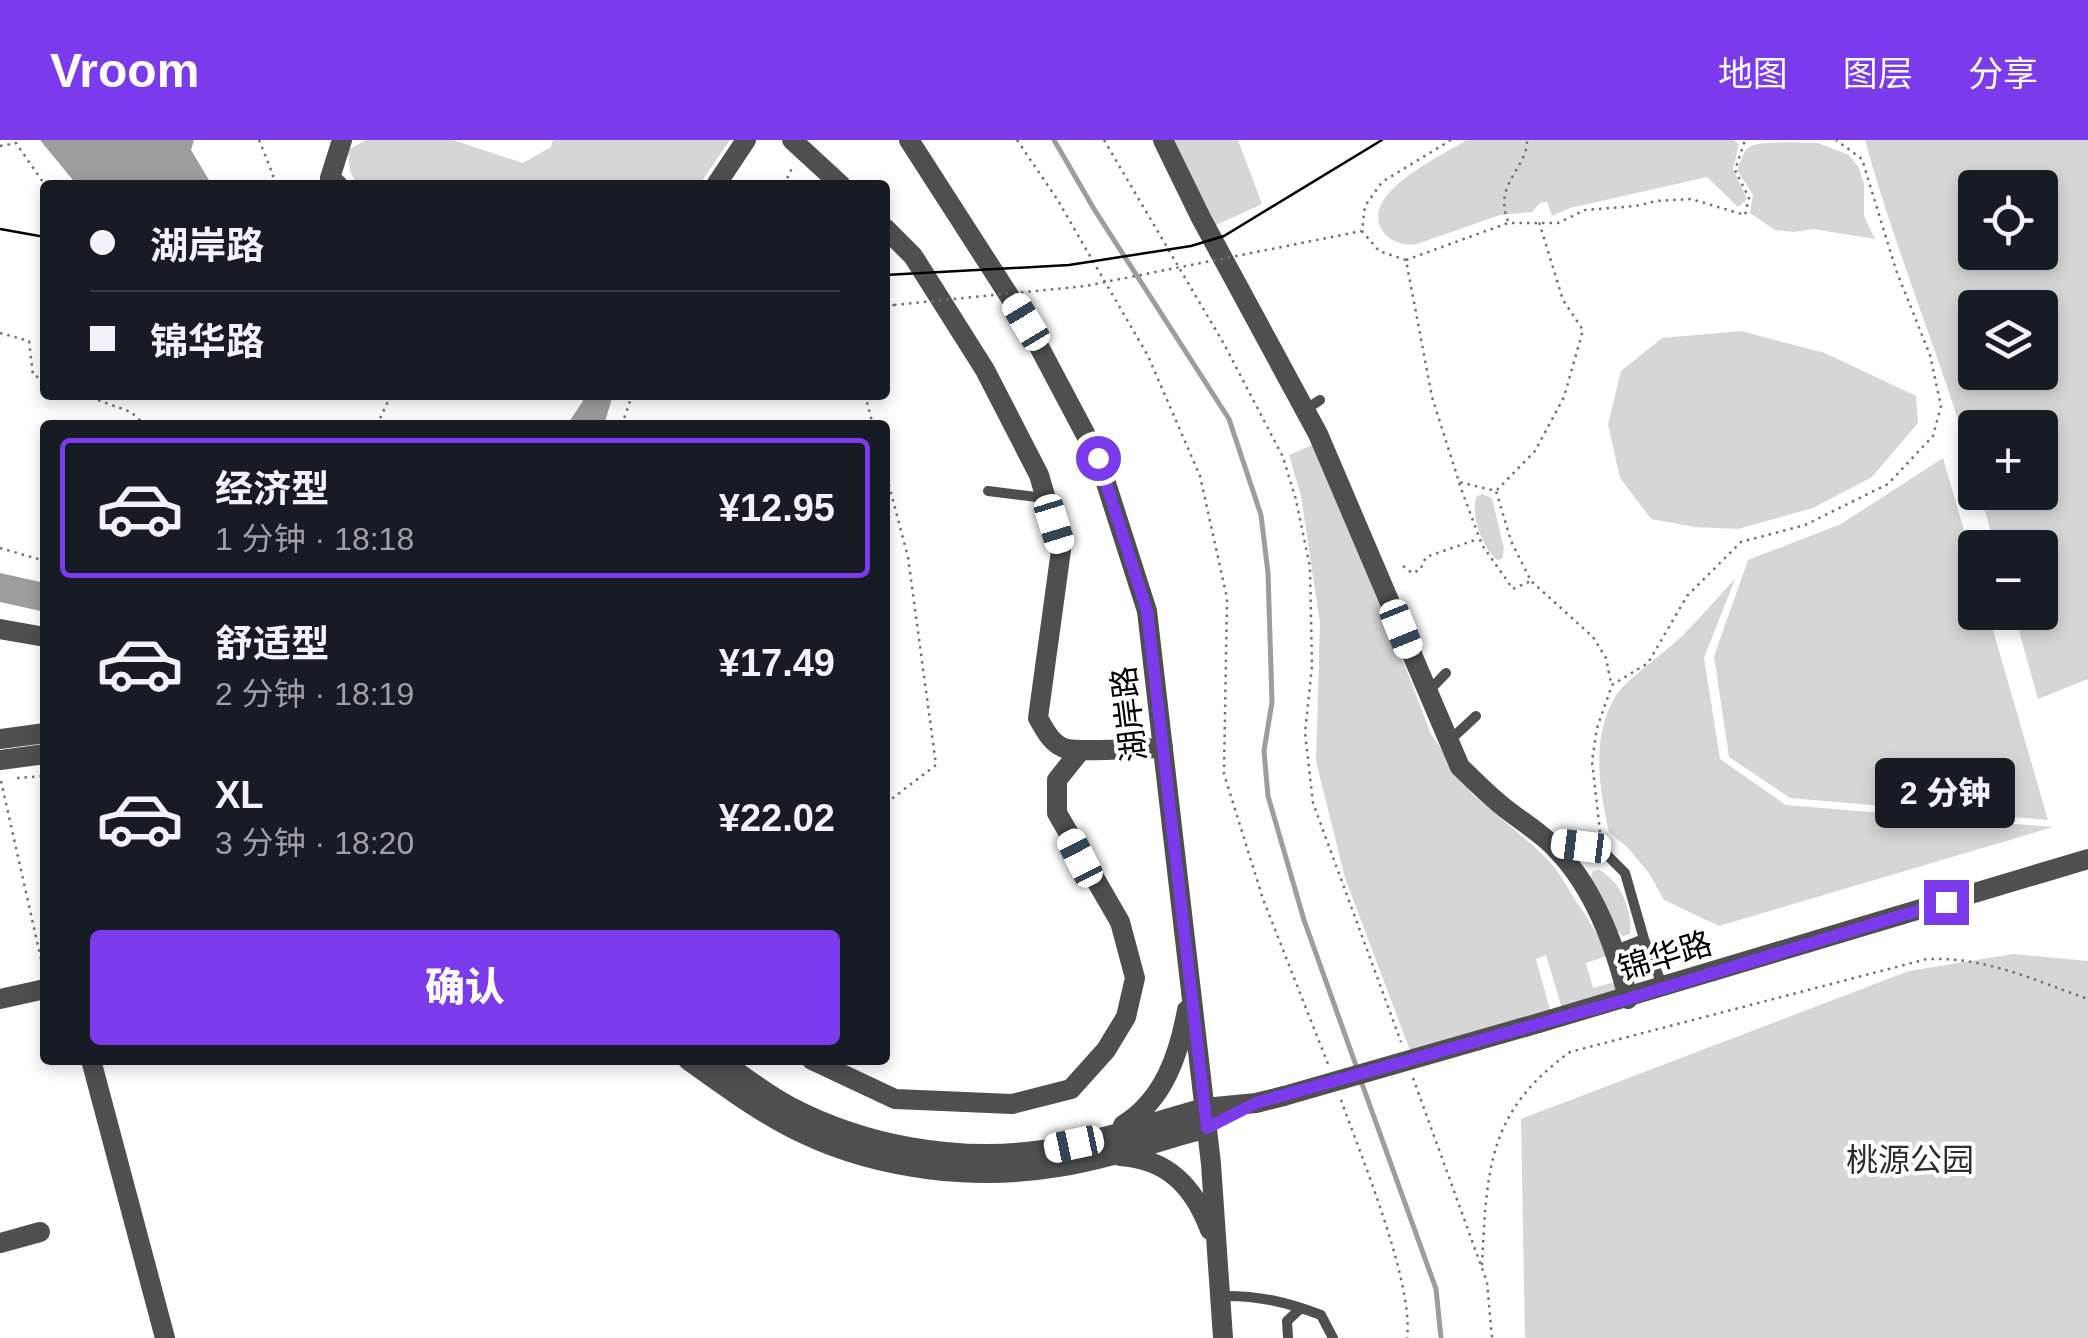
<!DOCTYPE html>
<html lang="zh">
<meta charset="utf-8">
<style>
:root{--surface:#171b24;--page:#20242c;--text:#f1f3f6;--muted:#9ea1a6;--line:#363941;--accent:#7c3aed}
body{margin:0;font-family:Helvetica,"Noto Sans SC",sans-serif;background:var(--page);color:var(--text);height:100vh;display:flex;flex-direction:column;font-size:38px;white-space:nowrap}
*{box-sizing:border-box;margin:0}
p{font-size:32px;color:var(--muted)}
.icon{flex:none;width:55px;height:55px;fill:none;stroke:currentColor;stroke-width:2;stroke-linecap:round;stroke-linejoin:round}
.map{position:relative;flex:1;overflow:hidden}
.sheet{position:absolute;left:40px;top:280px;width:850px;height:645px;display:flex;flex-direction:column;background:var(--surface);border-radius:10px;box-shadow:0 5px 15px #0003}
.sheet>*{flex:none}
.guide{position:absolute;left:40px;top:40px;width:850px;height:220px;border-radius:10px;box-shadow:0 5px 15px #0003;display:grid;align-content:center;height:220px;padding:0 50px;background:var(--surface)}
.tools{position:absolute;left:1958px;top:30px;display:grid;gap:20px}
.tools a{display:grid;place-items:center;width:100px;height:100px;border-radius:10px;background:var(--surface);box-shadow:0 5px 15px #0003;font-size:50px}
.end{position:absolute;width:45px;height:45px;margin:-22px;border:12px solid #7c3aed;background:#fff;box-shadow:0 0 0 5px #fff}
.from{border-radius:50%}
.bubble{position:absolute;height:70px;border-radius:10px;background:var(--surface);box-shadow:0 5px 15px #0003;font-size:32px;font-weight:800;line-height:70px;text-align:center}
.car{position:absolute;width:30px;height:60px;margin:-30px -15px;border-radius:12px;box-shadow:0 0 8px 2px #0007;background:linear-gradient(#fff 24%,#345 0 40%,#fff 0 76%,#345 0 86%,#fff 0)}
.guide b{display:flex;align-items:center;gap:35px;height:95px;font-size:38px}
.guide b+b{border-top:2px solid var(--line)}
.guide i{width:25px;height:25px;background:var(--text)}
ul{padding:18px 0 0;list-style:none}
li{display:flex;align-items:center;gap:30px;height:140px;margin:0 20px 15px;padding:0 30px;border:5px solid transparent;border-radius:10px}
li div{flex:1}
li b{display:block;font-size:38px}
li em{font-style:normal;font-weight:800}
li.on{border-color:var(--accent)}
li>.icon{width:90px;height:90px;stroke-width:1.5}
.button{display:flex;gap:20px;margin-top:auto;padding:20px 50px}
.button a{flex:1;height:115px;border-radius:10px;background:var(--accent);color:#fff;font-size:40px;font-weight:800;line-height:115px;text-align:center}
header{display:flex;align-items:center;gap:60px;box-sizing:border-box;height:140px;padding:0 50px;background:var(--accent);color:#fff}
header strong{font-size:48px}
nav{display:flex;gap:55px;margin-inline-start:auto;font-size:35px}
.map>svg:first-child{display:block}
</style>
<header>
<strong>Vroom</strong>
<nav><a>地图</a><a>图层</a><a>分享</a></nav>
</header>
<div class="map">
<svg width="2088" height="1198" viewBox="0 0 2088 1198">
<rect width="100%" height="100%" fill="#fff"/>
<path fill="#d6d6d6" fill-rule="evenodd" d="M 366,0 L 453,0 L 523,23 L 551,7 L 553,0 L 730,0 L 699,45 L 357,45 L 350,31 L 348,10 Z
M 1170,0 L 1238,0 L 1262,64 L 1212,87 Z
M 1467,0 L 1733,0 L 1739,4 L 1733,29 L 1747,59 L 1738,67 L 1707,37 L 1570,68 L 1552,76 L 1547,62 L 1540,63 L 1532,72 L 1500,75 L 1417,104 C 1405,106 1389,102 1382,90 C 1359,54 1442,15 1467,0 Z
M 1865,0 L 2088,0 L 2088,539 L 2038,559 L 2014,473 L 2040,472 L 2040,408 L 1995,407 L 1980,353 L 2040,352 L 2040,288 L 1975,288 L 1975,336 C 1943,222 1896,114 1865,0 ZM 1975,48 L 2040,48 L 2040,112 L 1975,112 ZM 1975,168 L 2040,168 L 2040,232 L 1975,232 Z
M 1818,3 L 1849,15 L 1859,28 L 1864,44 L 1864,76 L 1875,99 L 1813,89 L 1794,92 L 1775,90 L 1750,73 L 1753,55 L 1737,30 C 1740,23 1743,11 1749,7 C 1759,0 1804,3 1818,3 Z
M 1741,191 L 1825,213 L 1916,256 L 1918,283 L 1872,337 L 1813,368 L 1738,389 L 1695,387 L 1651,379 L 1620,338 L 1608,284 L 1621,231 L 1662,198 Z
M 1312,305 L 1388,482 L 1431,594 L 1472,654 L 1536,708 L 1556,729 L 1604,805 L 1607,816 L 1586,823 L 1593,848 L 1615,842 L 1618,853 L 1562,869 L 1546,815 L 1536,819 L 1551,873 L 1411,913 L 1345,738 L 1316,621 L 1320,483 L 1301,356 L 1289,315 Z
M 1943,318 L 1975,428 L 1975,472 L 1988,473 L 2048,680 L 1790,658 L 1729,617 L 1714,516 L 1748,420 L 1841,384 Z
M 1482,354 L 1492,358 L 1504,409 L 1502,419 L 1497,420 C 1482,407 1471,376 1476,357 Z
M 1735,439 L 1704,518 L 1720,619 L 1786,665 L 2053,687 L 1719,786 L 1664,760 L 1649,733 L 1627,707 L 1609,692 C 1599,648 1591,598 1615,557 C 1626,539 1666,512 1683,495 C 1701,477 1718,457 1735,439 Z
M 1599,730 C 1620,740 1633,771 1630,794 L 1623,796 L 1615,789 L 1589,741 L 1593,731 Z
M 2013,814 L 2088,821 L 2088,1198 L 1525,1198 L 1521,979 L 1909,831 Z"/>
<path fill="#9d9d9d" d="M 40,0 L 194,0 L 191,10 L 212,45 L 77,45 Z
M 581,255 L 613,255 L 604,285 L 567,285 L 583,261 Z
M 0,433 L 45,443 L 45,472 L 0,462 Z"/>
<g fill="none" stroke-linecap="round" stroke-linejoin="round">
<path stroke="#9d9d9d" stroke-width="5" d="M 1054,0 L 1094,69 L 1229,279 L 1261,375 L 1268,433 L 1272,562 L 1264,611 L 1268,656 L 1304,780 L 1358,931
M 1361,941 L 1436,1149 L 1441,1198"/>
<path stroke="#717171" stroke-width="2.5" stroke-dasharray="2.5 5" stroke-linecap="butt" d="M 259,0 L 273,35 L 273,45
M 1017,0 L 1057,59 L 1148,216 L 1200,336 L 1227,458 L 1224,634 L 1263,759 L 1328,924
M 1104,0 L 1224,204 L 1283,317 L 1296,360 L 1310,427 L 1312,526 L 1305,593 L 1313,663 L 1401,902
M 1451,0 L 1382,42 L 1365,66 L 1362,91 L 1379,111 L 1406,120 L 1432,257 L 1459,342 L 1496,351 L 1511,401 L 1531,441 L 1593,497 L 1606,518 L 1611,543
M 0,6 L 16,3 L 45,45
M 784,45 L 792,28
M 1508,81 C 1493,43 1528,28 1527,0
M 1406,120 L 1508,83 L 1558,83 L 1585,70 L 1636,66 L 1656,61 L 1691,59 L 1745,75 L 1749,58 L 1735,30 L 1745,0
M 885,167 L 894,165
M 0,193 L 29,201 L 33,235 L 45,240
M 84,255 L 131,272 L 145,285
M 865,255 L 873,285
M 377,285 L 391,255
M 622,285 L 632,255
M 885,330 L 908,417 L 936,625 L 885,664
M 1459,343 L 1482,405 L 1513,449 L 1531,441
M 1497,350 L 1535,311 L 1564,257 L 1583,190 L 1563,160 L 1539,82
M 0,408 L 45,421
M 1403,426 L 1412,433 L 1420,430 L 1426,417 L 1478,399
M 17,638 L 45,636
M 1,641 L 43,828
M 1600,692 L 1592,621 L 1597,588 L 1612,545 L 1648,523 L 1687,456 L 1741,402 L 1805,385 L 1888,344 L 1933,296 L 1941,266 L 1930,215 L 1896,130 L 1862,19 L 1836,0
M 1413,938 L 1487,1142 L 1492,1198
M 1341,960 C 1361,1016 1414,1143 1407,1198
M 1482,1125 C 1487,1030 1487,972 1570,912 L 1927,819 C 1988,817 2033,840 2088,859"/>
<path stroke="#4f4f4f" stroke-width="10" d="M 1305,270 L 1320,260
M 988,351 L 1045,358
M 1427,553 L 1446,533
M 1449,601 L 1476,576
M 1553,703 L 1601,709 L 1625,733 L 1644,799 L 1663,847
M 1616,810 L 1644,799
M 1220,1156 C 1257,1155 1287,1162 1321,1175 L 1333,1198
M 1288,1198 L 1287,1181 L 1301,1168"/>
<path stroke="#4f4f4f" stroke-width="20" d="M 792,0 L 841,45
M 1163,0 L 1201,78 L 1318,294 L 1460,627 C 1475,641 1490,657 1506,669 C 1520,680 1536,690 1549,702 C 1592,742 1615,804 1628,859
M 338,45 L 330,38 L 342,0
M 716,45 L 746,0
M 885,88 L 913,116 L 985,230 L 1039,335 L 1061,410 L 1038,578 C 1045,590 1051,603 1064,608 C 1078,613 1143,608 1163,608
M 0,489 L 45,497
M 0,859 L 45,849
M 1539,883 L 2088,719
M 91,920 L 165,1198
M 812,920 L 895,959 L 1012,964 L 1071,949 L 1106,910 L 1126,877 L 1135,838 L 1120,782 L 1057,673 L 1057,640 L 1081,610
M 1205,968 L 1256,963 L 1284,956
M 0,1103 L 40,1092"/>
<path stroke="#4f4f4f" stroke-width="20" d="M 909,0 L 1026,182 L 1098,318 L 1147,471 L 1211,1024 L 1223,1198
M 0,599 L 45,593
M 0,620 L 45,614
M 688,920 C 726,947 763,975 804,994 C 880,1030 976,1041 1059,1027 C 1109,1019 1158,1001 1207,988
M 721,920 C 743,936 766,954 791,967 C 864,1005 953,1021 1035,1011 C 1092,1004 1149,983 1205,968
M 1123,985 C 1164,960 1179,914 1187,870
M 1120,1016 C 1168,1019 1194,1047 1210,1090"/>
<path stroke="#000" stroke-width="2.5" d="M 0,89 L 45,97
M 885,135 L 1069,125 L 1191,106 L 1224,96 L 1382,0"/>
<path stroke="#717171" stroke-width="2.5" stroke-dasharray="2.5 5" stroke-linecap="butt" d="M 894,165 L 1085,146 L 1362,91"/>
<path stroke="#4f4f4f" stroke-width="20" d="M 1284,956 L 1539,883"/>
</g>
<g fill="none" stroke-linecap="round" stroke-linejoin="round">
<path stroke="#7c3aed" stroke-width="12" d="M 1098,318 L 1147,471 L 1207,988 L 1256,963 L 1628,859 L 1946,762"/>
</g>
<g text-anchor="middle" stroke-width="8" stroke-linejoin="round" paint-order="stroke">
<g font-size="32" fill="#000" stroke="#fff">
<text transform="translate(1129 574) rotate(-97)" y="11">湖岸路</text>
<text transform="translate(1665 816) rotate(-17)" y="11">锦华路</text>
</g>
<g font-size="32" fill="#2d2d2d" stroke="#fff">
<text x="1910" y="1031">桃源公园</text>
</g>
</g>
</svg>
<div class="tools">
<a><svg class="icon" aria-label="locate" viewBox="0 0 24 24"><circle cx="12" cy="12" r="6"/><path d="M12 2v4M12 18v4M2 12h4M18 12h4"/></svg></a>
<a><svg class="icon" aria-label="layers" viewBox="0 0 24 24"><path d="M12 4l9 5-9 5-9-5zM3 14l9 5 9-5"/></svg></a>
<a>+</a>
<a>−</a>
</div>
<i class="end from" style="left:1098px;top:318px"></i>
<i class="end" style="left:1946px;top:762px"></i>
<div class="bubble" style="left:1875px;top:618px;width:140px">2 分钟</div>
<i class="car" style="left:1026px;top:182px;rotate:329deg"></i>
<i class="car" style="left:1054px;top:384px;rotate:163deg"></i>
<i class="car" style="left:1401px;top:489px;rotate:158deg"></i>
<i class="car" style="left:1581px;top:706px;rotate:277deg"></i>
<i class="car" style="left:1080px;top:718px;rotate:333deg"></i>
<i class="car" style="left:1074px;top:1004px;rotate:258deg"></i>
<div class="guide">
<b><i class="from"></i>湖岸路</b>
<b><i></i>锦华路</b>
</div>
<section class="sheet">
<ul>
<li class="on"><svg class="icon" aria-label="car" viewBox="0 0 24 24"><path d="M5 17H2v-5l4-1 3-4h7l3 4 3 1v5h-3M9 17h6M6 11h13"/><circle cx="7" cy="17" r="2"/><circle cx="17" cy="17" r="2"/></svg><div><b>经济型</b><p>1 分钟 · 18:18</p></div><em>¥12.95</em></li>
<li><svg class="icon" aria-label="car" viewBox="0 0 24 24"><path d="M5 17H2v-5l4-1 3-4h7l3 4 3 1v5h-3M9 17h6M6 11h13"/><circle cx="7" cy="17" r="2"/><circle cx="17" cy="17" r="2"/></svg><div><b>舒适型</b><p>2 分钟 · 18:19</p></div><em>¥17.49</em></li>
<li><svg class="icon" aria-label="car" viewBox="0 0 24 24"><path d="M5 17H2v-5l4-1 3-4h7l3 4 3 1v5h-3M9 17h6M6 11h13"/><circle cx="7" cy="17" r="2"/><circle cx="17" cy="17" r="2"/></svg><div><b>XL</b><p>3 分钟 · 18:20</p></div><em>¥22.02</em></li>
</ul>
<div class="button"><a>确认</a></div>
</section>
</div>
